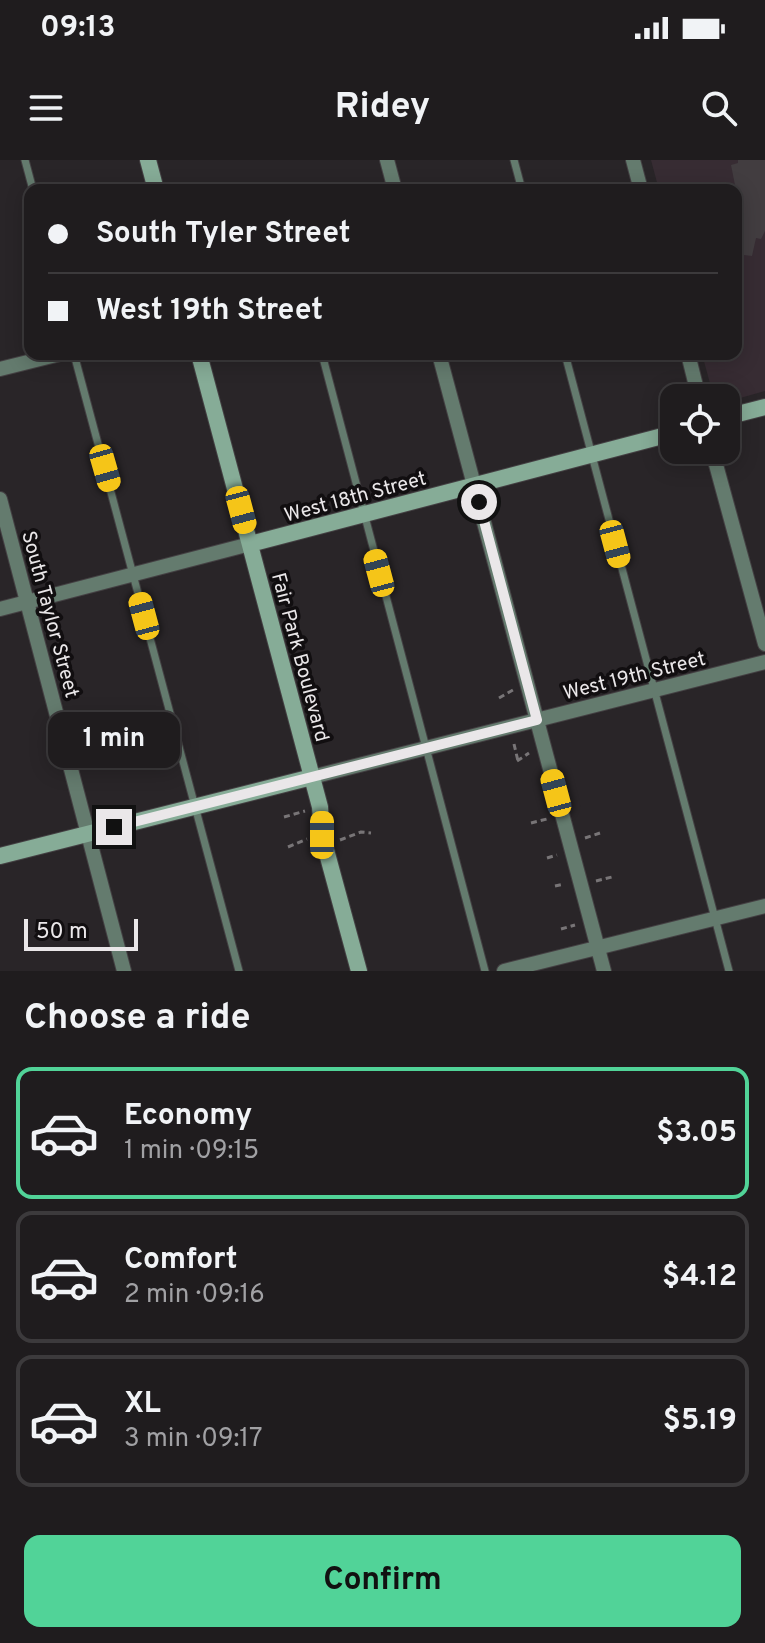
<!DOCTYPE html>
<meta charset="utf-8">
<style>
:root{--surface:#1f1c1e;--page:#2c292b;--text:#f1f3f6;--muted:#a1a1a4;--line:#3c3a3c;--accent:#51d398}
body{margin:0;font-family:Overpass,sans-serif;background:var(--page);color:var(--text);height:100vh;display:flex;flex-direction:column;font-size:30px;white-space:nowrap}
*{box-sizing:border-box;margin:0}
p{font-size:26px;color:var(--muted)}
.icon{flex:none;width:44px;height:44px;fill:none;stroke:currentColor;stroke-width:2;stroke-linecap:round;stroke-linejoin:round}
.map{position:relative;height:811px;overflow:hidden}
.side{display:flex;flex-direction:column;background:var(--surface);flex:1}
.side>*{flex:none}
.hud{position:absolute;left:24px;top:24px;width:718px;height:176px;border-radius:16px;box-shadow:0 4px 20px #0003,0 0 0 2px var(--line);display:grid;align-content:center;height:176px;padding:0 24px;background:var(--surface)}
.tools{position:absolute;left:660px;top:224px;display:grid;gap:16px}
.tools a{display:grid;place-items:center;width:80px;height:80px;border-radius:16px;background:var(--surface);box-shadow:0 4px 20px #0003,0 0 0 2px var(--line);font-size:40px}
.scale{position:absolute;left:24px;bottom:20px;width:114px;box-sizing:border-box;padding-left:8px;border:4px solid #eae7e9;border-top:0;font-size:22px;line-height:28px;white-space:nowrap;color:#eae7e9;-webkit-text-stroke:6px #110e10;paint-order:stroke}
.end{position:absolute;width:36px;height:36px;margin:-18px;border:10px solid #eae7e9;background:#111;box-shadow:0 0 0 4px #111}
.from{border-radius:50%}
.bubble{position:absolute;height:56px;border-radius:16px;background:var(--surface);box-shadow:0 4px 20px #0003,0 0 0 2px var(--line);font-size:26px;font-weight:700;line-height:56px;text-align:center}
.car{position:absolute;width:24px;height:48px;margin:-24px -12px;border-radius:10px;box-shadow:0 0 6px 2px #0007;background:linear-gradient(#f5c518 24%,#345 0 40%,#f5c518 0 76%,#345 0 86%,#f5c518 0)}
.hud b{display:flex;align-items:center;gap:28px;height:76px;font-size:30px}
.hud b+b{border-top:2px solid var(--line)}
.hud i{width:20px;height:20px;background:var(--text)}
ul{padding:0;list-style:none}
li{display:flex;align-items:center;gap:24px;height:132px;margin:0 16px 12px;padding:0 8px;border:4px solid var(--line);border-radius:16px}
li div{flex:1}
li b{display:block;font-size:30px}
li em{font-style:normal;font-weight:700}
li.current{border-color:var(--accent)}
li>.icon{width:72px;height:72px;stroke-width:1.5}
h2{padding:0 24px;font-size:36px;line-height:96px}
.cta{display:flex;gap:16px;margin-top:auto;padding:16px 24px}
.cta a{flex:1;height:92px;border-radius:16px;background:var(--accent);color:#111;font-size:32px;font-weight:700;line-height:92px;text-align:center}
.status{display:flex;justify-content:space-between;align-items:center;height:56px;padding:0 40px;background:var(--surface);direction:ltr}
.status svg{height:22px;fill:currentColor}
header{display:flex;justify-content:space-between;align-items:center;height:104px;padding:0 24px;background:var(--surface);font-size:36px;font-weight:700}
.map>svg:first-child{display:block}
</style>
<div class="status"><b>09:13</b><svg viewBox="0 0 49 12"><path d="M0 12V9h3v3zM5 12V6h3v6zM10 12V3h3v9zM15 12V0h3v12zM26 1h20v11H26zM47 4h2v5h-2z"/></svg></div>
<header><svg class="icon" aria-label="menu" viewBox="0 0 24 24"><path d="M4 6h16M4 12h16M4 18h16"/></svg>Ridey<svg class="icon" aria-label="search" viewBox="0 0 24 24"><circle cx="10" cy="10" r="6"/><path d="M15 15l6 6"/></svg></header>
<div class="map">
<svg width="765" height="811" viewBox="0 0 765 811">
<rect width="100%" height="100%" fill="#292528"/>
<path fill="#372c33" d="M 651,0 L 765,0 L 765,231 L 726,242 L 726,238 L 714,238 L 702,194 L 736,194 L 736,30 L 659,30 Z"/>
<path fill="#423d40" d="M 738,0 L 765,0 L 765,71 L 761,79 L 756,78 L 752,96 L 736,94 L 736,30 L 731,5 L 738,3 Z"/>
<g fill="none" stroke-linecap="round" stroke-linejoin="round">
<g stroke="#444043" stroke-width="9">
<path id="lane" d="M 25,0 L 33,30
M 514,0 L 522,30
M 74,194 L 239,811
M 322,194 L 485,811
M 565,194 L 729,811"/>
</g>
<g stroke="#444043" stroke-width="16">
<path id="street" d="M 387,0 L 395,30
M 633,0 L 641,30
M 439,194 L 604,811
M 688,194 L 699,238
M 0,209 L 60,194
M 712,290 L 765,484
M 0,339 L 124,811
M 0,449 L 250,384
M 312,617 L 765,502
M 504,811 L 765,746"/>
</g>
<g stroke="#444043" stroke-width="18">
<path id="secondary" d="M 148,0 L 156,30
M 199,194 L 320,647 L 322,675 L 359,811
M 726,257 L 765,247
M 250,384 L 674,273
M 0,696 L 312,617"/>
</g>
<path stroke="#787577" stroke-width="3" stroke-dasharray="6 4" stroke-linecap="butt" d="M 499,538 L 513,530
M 514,584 L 518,601
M 517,601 L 529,593
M 284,657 L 305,651
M 531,663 L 547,659
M 585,678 L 600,673
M 340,680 L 361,672 L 371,673
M 288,687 L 307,679
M 547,698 L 557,695
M 596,721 L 612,717
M 555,726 L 564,724
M 561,769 L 575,765"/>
<use href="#lane" stroke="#647b6e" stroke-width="7"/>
<use href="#street" stroke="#647b6e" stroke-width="14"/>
<use href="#secondary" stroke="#86ac97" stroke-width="16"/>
</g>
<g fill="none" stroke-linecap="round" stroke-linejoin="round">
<path stroke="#eae7e9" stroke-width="10" d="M 114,667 L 537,560 L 479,342"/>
</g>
<g text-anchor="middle" stroke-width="7" stroke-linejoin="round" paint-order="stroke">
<g font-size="20" fill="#eae7e9" stroke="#110e10">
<text transform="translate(355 336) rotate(-15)" y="7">West 18th Street</text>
<text transform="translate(51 454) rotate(75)" y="7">South Taylor Street</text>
<text transform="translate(301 497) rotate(75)" y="7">Fair Park Boulevard</text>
<text transform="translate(634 515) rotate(-14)" y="7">West 19th Street</text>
</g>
</g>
</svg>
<div class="tools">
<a><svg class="icon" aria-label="locate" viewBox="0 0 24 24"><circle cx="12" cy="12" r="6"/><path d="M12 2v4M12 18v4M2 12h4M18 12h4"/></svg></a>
</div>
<div class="scale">50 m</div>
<i class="end from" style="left:479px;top:342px"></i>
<i class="end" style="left:114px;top:667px"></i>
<div class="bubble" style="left:48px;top:552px;width:132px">1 min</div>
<i class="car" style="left:105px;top:308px;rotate:164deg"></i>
<i class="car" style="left:241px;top:350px;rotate:165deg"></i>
<i class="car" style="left:615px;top:384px;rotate:165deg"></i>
<i class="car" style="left:379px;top:413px;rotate:345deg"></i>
<i class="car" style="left:144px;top:456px;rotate:345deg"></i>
<i class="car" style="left:556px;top:633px;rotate:345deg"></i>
<i class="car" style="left:322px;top:675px;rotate:0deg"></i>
<div class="hud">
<b><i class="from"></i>South Tyler Street</b>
<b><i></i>West 19th Street</b>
</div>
</div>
<section class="side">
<h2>Choose a ride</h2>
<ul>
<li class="current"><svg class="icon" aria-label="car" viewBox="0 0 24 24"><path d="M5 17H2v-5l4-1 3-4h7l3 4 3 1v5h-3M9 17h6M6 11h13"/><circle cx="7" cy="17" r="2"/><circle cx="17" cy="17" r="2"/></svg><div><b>Economy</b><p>1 min · 09:15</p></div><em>$3.05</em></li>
<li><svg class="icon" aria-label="car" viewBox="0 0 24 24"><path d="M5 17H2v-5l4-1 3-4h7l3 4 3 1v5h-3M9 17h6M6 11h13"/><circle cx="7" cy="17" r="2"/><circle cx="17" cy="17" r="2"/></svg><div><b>Comfort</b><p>2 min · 09:16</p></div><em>$4.12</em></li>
<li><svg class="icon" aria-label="car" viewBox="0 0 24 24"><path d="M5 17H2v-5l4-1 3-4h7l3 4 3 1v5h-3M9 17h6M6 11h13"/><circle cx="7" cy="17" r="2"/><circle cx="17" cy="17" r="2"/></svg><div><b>XL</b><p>3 min · 09:17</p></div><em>$5.19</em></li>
</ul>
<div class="cta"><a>Confirm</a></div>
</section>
